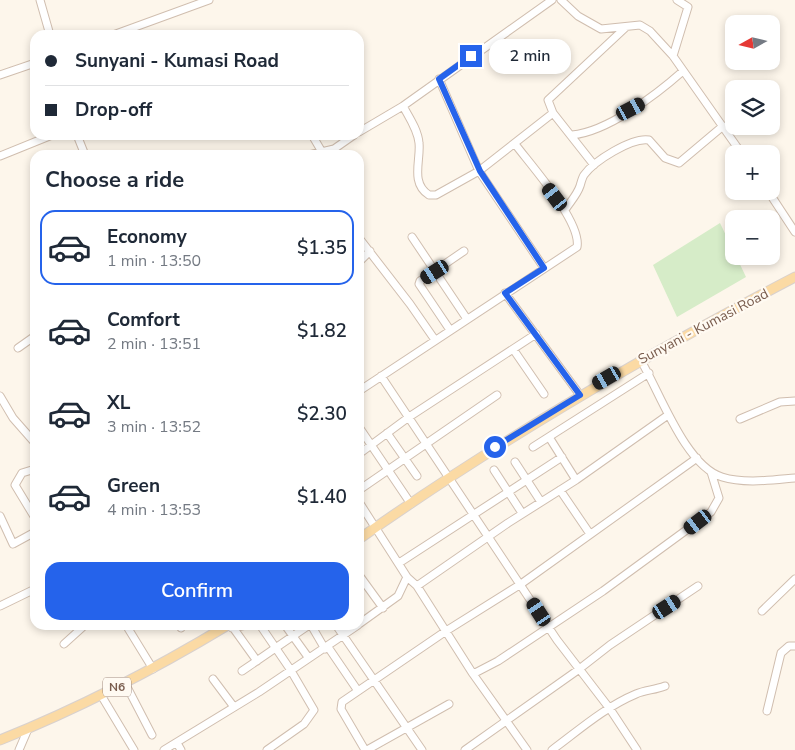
<!DOCTYPE html>
<meta charset="utf-8">
<style>
:root{--surface:#fff;--page:#f2f2f3;--text:#1f2937;--muted:#747a83;--line:#e0e1e3;--accent:#2563eb}
body{margin:0;font-family:"Nunito Sans",sans-serif;background:var(--page);color:var(--text);height:100vh;display:flex;flex-direction:column;font-size:19px;white-space:nowrap}
*{box-sizing:border-box;margin:0}
p{font-size:16px;color:var(--muted)}
.icon{flex:none;width:28px;height:28px;fill:none;stroke:currentColor;stroke-width:2;stroke-linecap:round;stroke-linejoin:round}
.map{position:relative;flex:1;overflow:hidden}
.drawer{position:absolute;left:30px;top:150px;width:334px;height:480px;display:flex;flex-direction:column;background:var(--surface);border-radius:15px;box-shadow:0 2px 8px #0003}
.drawer>*{flex:none}
.top-card{position:absolute;left:30px;top:30px;width:334px;height:110px;border-radius:15px;box-shadow:0 2px 8px #0003;display:grid;align-content:center;height:110px;padding:0 15px;background:var(--surface)}
.needle{width:32px;rotate:262deg}
.tools{position:absolute;left:725px;top:15px;display:grid;gap:10px}
.tools a{display:grid;place-items:center;width:55px;height:55px;border-radius:10px;background:var(--surface);box-shadow:0 2px 8px #0003;font-size:25px}
.end{position:absolute;width:22px;height:22px;margin:-11px;border:6px solid #2563eb;background:#fff;box-shadow:0 0 0 2px #fff}
.from{border-radius:50%}
.bubble{position:absolute;height:35px;border-radius:15px;background:var(--surface);box-shadow:0 2px 8px #0003;font-size:16px;font-weight:600;line-height:35px;text-align:center}
.car{position:absolute;width:15px;height:30px;margin:-15px -8px;border-radius:6px;box-shadow:0 0 4px 1px #0007;background:linear-gradient(#222 24%,#8ab4d8 0 40%,#222 0 76%,#8ab4d8 0 86%,#222 0)}
.top-card b{display:flex;align-items:center;gap:18px;height:48px;font-size:19px}
.top-card b+b{border-top:1px solid var(--line)}
.top-card i{width:12px;height:12px;background:var(--text)}
ul{padding:0;list-style:none}
li{display:flex;align-items:center;gap:15px;height:75px;margin:0 10px 8px;padding:0 5px;border:2px solid transparent;border-radius:15px}
li div{flex:1}
li b{display:block;font-size:19px}
li em{font-style:normal;font-weight:600}
li.selected{border-color:var(--accent)}
li>.icon{width:45px;height:45px;stroke-width:1.5}
h2{padding:0 15px;font-size:22px;line-height:60px}
.action{display:flex;gap:10px;margin-top:auto;padding:10px 15px}
.action a{flex:1;height:58px;border-radius:15px;background:var(--accent);color:#fff;font-size:20px;font-weight:600;line-height:58px;text-align:center}
.map>svg:first-child{display:block}
</style>
<div class="map">
<svg width="795" height="750" viewBox="0 0 795 750">
<rect width="100%" height="100%" fill="#fdf6eb"/>
<path fill="#d6ecc8" d="M 720,223 L 734,252 L 734,256 L 736,256 L 746,277 L 677,317 L 653,265 Z"/>
<g fill="none" stroke-linecap="round" stroke-linejoin="round">
<g stroke="#d0beaf" stroke-width="9">
<path id="minor" d="M 40,0 L 50,35
M 561,0 L 578,16 L 601,29 L 640,25 L 650,31 L 673,56 L 742,154
M 113,35 L 209,0
M 673,56 L 688,7 L 677,0
M 0,75 L 35,63
M 439,79 L 479,171 L 544,268
M 403,106 C 409,117 418,130 419,143 C 421,160 410,183 429,195 L 436,195 L 479,171 L 553,113
M 359,132 L 403,106 L 552,0
M 77,135 L 85,155
M 312,135 L 322,152
M 572,135 C 607,132 656,95 683,71
M 309,155 L 334,149 L 354,135
M 0,156 L 52,135
M 594,165 L 553,113 L 548,100 L 625,28
M 768,191 L 795,232
M 565,210 C 570,202 577,195 580,186 C 581,183 582,178 584,175 C 594,161 632,137 649,140 L 665,158 L 679,163 L 723,126
M 412,237 L 467,319
M 359,238 L 410,304 L 435,340
M 359,262 L 370,251
M 505,293 L 580,395
M 450,330 L 419,284 L 420,281 L 464,251
M 18,348 L 35,336
M 513,349 L 544,394
M 640,359 C 659,390 685,466 722,477 C 744,484 772,480 795,478
M 381,376 L 557,640 L 610,709 L 637,750
M 359,391 L 577,247 C 582,222 530,164 515,144
M 0,396 L 13,418 L 35,443
M 740,419 L 780,402 L 795,401
M 359,427 L 411,504
M 387,433 L 417,476
M 549,437 L 576,480
M 533,447 L 649,373
M 359,454 L 409,417 L 536,334
M 515,462 L 541,502
M 35,469 L 22,473 L 15,485 L 35,518
M 494,470 L 522,513
M 359,490 L 497,395
M 560,490 L 590,534
M 359,502 L 407,577 L 417,586 L 473,674 L 527,750
M 0,516 L 13,544 L 35,532
M 399,563 L 562,457
M 359,575 L 383,608
M 417,586 L 508,523 L 576,480 L 668,415
M 0,606 L 35,589
M 762,611 L 795,579
M 359,624 L 398,596 L 407,577
M 126,625 L 153,669
M 180,625 L 181,628
M 260,625 L 290,669 L 314,710 L 304,724 L 267,750
M 285,625 L 308,657
M 311,625 L 325,649
M 336,625 L 422,750
M 232,628 L 246,625
M 234,629 L 257,661
M 64,644 L 85,625
M 328,647 L 358,691
M 242,671 L 309,625
M 473,674 L 498,661 L 603,591 L 711,512 L 719,498 L 711,472
M 213,679 L 234,707
M 125,683 L 152,735
M 101,695 L 134,750
M 767,711 L 781,653 L 789,646 L 795,646
M 177,743 L 181,750
M 19,750 L 28,729
M 164,750 L 259,692 L 358,625
M 365,750 L 341,709 L 342,702 L 446,631 L 521,584 L 697,458
M 367,750 L 449,704
M 465,750 L 578,670 L 610,645 L 698,586
M 552,750 C 579,730 605,707 636,694 C 645,690 655,690 665,686"/>
</g>
<g stroke="#d9d1cd" stroke-width="11">
<path id="major" d="M 359,539 C 498,441 644,356 795,277
M 0,740 C 80,708 155,669 228,625"/>
</g>
<use href="#minor" stroke="#fff" stroke-width="7"/>
<use href="#major" stroke="#fbdaa4" stroke-width="9"/>
</g>
<g fill="none" stroke-linecap="round" stroke-linejoin="round">
<path stroke="#2563eb" stroke-width="6" d="M 471,56 L 439,79 L 480,171 L 544,268 L 505,293 L 580,395 L 495,447"/>
</g>
<g text-anchor="middle" stroke-width="4.5" stroke-linejoin="round" paint-order="stroke">
<rect fill="#fffaf2" stroke="#a18b7e" stroke-width="1" x="103" y="677.5" width="28" height="19" rx="4"/>
<g font-size="12" font-weight="bold" fill="#795c4d">
<text x="117" y="691">N6</text>
</g>
<g font-size="14" fill="#795c4d" stroke="#fffaf2">
<text transform="translate(703 326) rotate(-28)" y="5">Sunyani - Kumasi Road</text>
</g>
</g>
</svg>
<div class="tools">
<a><svg class="needle" viewBox="-14 -14 28 28"><path d="M0-13l5 13h-10z" fill="#e53935"/><path d="M0 13l5-13h-10z" fill="#747a83"/></svg></a>
<a><svg class="icon" aria-label="layers" viewBox="0 0 24 24"><path d="M12 4l9 5-9 5-9-5zM3 14l9 5 9-5"/></svg></a>
<a>+</a>
<a>−</a>
</div>
<i class="end from" style="left:495px;top:447px"></i>
<i class="end" style="left:471px;top:56px"></i>
<div class="bubble" style="left:489px;top:39px;width:82px">2 min</div>
<i class="car" style="left:631px;top:109px;rotate:62deg"></i>
<i class="car" style="left:555px;top:197px;rotate:323deg"></i>
<i class="car" style="left:435px;top:272px;rotate:238deg"></i>
<i class="car" style="left:607px;top:378px;rotate:240deg"></i>
<i class="car" style="left:698px;top:522px;rotate:233deg"></i>
<i class="car" style="left:667px;top:607px;rotate:57deg"></i>
<i class="car" style="left:539px;top:612px;rotate:327deg"></i>
<div class="top-card">
<b><i class="from"></i>Sunyani - Kumasi Road</b>
<b><i></i>Drop-off</b>
</div>
<section class="drawer">
<h2>Choose a ride</h2>
<ul>
<li class="selected"><svg class="icon" aria-label="car" viewBox="0 0 24 24"><path d="M5 17H2v-5l4-1 3-4h7l3 4 3 1v5h-3M9 17h6M6 11h13"/><circle cx="7" cy="17" r="2"/><circle cx="17" cy="17" r="2"/></svg><div><b>Economy</b><p>1 min · 13:50</p></div><em>$1.35</em></li>
<li><svg class="icon" aria-label="car" viewBox="0 0 24 24"><path d="M5 17H2v-5l4-1 3-4h7l3 4 3 1v5h-3M9 17h6M6 11h13"/><circle cx="7" cy="17" r="2"/><circle cx="17" cy="17" r="2"/></svg><div><b>Comfort</b><p>2 min · 13:51</p></div><em>$1.82</em></li>
<li><svg class="icon" aria-label="car" viewBox="0 0 24 24"><path d="M5 17H2v-5l4-1 3-4h7l3 4 3 1v5h-3M9 17h6M6 11h13"/><circle cx="7" cy="17" r="2"/><circle cx="17" cy="17" r="2"/></svg><div><b>XL</b><p>3 min · 13:52</p></div><em>$2.30</em></li>
<li><svg class="icon" aria-label="car" viewBox="0 0 24 24"><path d="M5 17H2v-5l4-1 3-4h7l3 4 3 1v5h-3M9 17h6M6 11h13"/><circle cx="7" cy="17" r="2"/><circle cx="17" cy="17" r="2"/></svg><div><b>Green</b><p>4 min · 13:53</p></div><em>$1.40</em></li>
</ul>
<div class="action"><a>Confirm</a></div>
</section>
</div>
